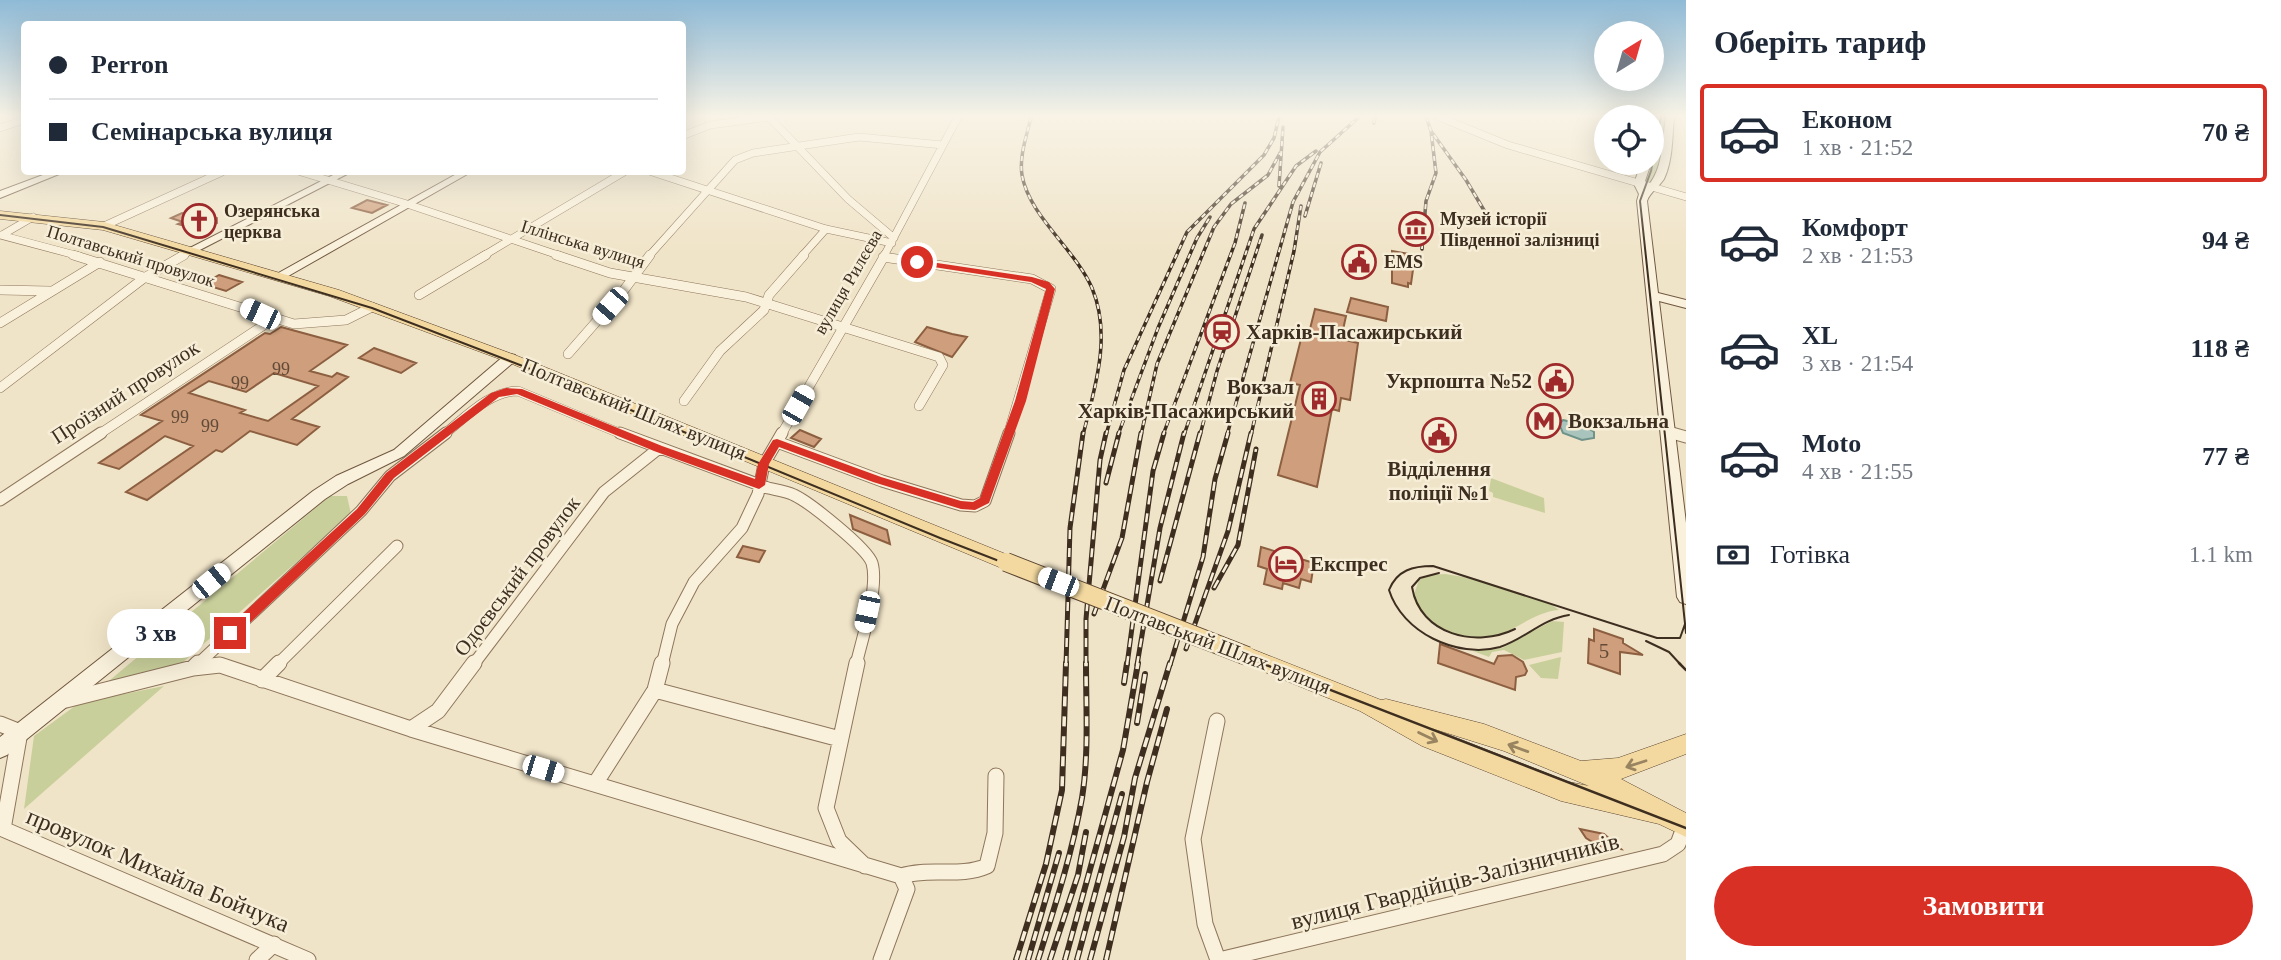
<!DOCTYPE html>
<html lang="uk">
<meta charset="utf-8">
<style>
:root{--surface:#fff;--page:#f6f6f7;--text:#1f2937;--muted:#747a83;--line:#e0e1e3;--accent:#d93025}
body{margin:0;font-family:Georgia,serif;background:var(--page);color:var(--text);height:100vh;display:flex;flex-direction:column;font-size:26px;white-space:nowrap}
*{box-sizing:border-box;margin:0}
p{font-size:23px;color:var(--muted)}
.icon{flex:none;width:38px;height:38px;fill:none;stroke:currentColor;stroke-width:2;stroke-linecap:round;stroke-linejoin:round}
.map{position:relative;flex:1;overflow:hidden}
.panel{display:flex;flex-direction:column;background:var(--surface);width:595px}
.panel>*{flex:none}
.guide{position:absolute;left:21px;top:21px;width:665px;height:154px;border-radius:7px;box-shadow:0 7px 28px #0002;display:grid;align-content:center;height:154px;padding:0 28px;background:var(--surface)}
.needle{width:46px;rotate:37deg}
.tools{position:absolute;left:1594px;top:21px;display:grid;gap:14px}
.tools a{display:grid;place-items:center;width:70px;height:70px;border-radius:50%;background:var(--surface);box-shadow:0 7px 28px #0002;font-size:35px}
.end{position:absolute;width:32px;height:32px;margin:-16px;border:9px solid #d93025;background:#fff;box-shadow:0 0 0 4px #fff}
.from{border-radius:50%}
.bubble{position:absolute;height:49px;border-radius:24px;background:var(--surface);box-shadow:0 7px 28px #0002;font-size:23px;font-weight:700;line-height:49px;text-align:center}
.car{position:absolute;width:21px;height:42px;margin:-21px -10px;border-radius:9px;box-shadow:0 0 5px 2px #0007;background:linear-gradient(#fff 24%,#345 0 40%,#fff 0 76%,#345 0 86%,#fff 0)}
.guide b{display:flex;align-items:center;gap:24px;height:66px;font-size:26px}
.guide b+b{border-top:2px solid var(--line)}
.guide i{width:18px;height:18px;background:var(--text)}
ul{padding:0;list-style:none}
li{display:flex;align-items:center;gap:21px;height:98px;margin:0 14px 10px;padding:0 14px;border:4px solid transparent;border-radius:7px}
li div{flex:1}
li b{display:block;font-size:26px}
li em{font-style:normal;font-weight:700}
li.selected{border-color:var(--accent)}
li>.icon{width:63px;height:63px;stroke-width:1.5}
h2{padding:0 28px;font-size:32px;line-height:84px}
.pay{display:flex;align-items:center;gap:18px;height:77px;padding:0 28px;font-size:26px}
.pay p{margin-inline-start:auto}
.action{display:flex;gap:14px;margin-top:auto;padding:14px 28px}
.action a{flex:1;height:80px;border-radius:42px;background:var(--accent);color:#fff;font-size:28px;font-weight:700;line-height:80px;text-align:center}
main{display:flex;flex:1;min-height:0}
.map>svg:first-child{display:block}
</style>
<main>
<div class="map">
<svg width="1686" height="960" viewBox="0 0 1686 960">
<rect width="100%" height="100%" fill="#f0e4c8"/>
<path fill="#c9cf9b" d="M 1660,117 L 1667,117 L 1657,171 L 1651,185 L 1643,183 L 1652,163 Z
M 1491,478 L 1544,498 L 1545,513 L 1493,497 L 1493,493 L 1489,491 Z
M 330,496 L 347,496 L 351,514 L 173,671 L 98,690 Z
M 1445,574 L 1477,579 L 1552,605 L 1559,610 C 1534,612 1519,629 1495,636 C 1464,645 1424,626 1413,597 L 1419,580 L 1429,575 Z
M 1552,621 L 1564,622 L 1562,652 L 1524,660 L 1504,650 L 1492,652 L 1489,657 L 1473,651 L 1502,648 Z
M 1561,657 L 1558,679 L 1541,678 L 1529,665 Z
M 164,686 L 24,809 L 34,736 L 79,703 Z"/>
<path fill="#a9c4bc" stroke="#6f938a" stroke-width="2" d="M 1563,420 L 1584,425 L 1594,432 L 1594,438 L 1582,440 L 1563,433 L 1559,424 Z"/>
<path fill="#cf9f7d" stroke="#8d5f41" stroke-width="2" fill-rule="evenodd" d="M 367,200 L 387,205 L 372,213 L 352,208 Z
M 182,213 L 217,218 L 217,223 L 199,230 L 178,224 L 183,222 L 171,218 Z
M 1392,251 L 1415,255 L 1411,284 L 1408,283 L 1408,287 L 1392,283 Z
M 219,275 L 242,282 L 226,291 L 203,284 Z
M 1351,298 L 1388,307 L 1386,321 L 1347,312 Z
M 1315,309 L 1346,316 L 1341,339 L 1358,343 L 1350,400 L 1341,398 L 1339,411 L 1332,409 L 1317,487 L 1278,475 L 1300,385 L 1290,383 L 1303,331 L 1309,333 Z
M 281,327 L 347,345 L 310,371 L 332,377 L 337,373 L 348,377 L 292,419 L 319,427 L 297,445 L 250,431 L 222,452 L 216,450 L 147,500 L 126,492 L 193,446 L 165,436 L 119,469 L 99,463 L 162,421 L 141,415 L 265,333 L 270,334 ZM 274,373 L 318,386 L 268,421 L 240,413 L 245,410 L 189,393 L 209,381 L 246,392 Z
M 927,327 L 952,334 L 967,337 L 952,357 L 915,342 Z
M 374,348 L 416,363 L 401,373 L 359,358 Z
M 800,430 L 821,439 L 814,447 L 791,438 Z
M 850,515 L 887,530 L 890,544 L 853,529 Z
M 743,546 L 765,551 L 759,562 L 737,557 Z
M 1261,547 L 1314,563 L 1311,582 L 1301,579 L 1299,588 L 1283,583 L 1282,589 L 1264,584 L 1267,569 L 1258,566 Z
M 1594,629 L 1623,639 L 1623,643 L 1643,655 L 1620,652 L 1620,674 L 1588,663 L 1589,639 L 1594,641 Z
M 1440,644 L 1494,664 L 1498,656 L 1512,655 L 1523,662 L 1527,671 L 1525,675 L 1516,677 L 1515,690 L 1438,663 Z
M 1580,829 L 1604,834 L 1621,849 L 1599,846 L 1586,838 Z"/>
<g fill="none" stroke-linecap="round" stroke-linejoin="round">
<g stroke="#8d765c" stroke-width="8">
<path id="street-far3" d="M 769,117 L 848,199 L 894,238
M 1439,117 L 1508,145 L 1686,197
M 0,128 L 24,120
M 682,136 L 710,125 L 770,117
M 301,172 L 407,204 L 561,256
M 652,172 L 826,229 L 892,243
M 104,226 L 222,172
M 0,235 L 79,256
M 2,235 L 33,217
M 181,256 L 190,251
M 483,256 L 624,172
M 649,256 L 735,160 L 753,153 L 859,137 L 943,145
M 802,256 L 826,229
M 884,256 L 958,117"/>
</g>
<g stroke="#8d765c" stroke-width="10">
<path id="street-far2" d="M 73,255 L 294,324 L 346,320 L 372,307
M 556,255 L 610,273 L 746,297 L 939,357 L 943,365 L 919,406
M 883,257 L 1032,279 L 1051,289 L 1008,435
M 0,290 L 50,291
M 419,295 L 486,255
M 0,323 L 100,262
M 568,354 L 624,290 L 650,255
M 0,388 L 144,278 L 184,255
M 684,401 L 720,351 L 764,310 L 769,295 L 804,255
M 1668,432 L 1678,435
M 98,435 L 273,319
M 443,435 C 465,418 489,391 518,391 L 624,435
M 781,435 L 885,255"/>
</g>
<g stroke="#8d765c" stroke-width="13">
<path id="street-far1" d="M 620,433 L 768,488 C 777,490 786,491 794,495 C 809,502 867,548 872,563 C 879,587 862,639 856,665
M 1672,433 L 1686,437
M 777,442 L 882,481 L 961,505 L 975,506 L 985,501 L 1009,433
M 0,500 L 101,433
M 197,665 L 361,511 L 390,476 L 446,433
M 277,665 L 397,546
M 473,665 L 604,492 L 658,449
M 662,665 L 672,624 L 694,582 L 742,528 L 758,494 L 764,464 L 782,433"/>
</g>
<g stroke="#8d765c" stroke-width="17">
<path id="street" d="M 857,663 L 826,808 L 839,841 L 865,866
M 193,668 L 198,663
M 262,680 L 279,663
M 655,690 L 840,739
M 66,700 L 193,668 L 220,665 L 411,729 L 901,876 C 929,867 960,878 987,866 L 995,833 L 996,776
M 1217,721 L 1193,839 L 1205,924 L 1218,960
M 0,724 L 20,732 L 3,829 L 308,960
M 411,729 L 438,711 L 474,663
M 595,784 L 655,690 L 662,663
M 257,960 L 274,944
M 881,960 L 907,889 L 901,876
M 1219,960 L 1663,854 L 1678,844 L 1685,825"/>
</g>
<g stroke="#6f573f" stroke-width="2">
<path id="secondary" d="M 1651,117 L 1660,117 L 1657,136 L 1652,139 Z
M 1666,117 L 1674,117 C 1672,137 1673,160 1664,179 C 1659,187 1650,192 1647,201 L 1658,293 L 1686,300 L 1686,308 L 1659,301 L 1686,523 L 1686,604 L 1680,602 L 1677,597 L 1637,201 L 1639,194 L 1634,184 L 1641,163 L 1651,163 L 1644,184 L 1646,188 C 1664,170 1662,140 1666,117 Z
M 51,172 L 64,172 L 0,198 L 0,191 Z
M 339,172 L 351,172 L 194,253 L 184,251 Z
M 460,172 L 471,172 L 283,279 L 275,279 L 273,276 Z
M 510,354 L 515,355 L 517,358 L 515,361 L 404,456 L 348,484 L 325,499 L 7,755 L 0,758 L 0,737 L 313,491 L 336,476 L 394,450 L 505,355 Z"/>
</g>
<g stroke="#5b4430" stroke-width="1">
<path id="primary" d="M 0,211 L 104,222 L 339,290 L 515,355 L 1013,557 L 1016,562 L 1013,567 L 999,567 L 505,361 L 329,296 L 103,230 L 0,219 Z
M 1247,647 L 1381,700 L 1386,699 L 1484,724 L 1581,761 L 1618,758 L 1686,734 L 1686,754 L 1621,779 L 1686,813 L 1686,837 L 1659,824 L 1561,801 L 1422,746 L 1360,711 L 1240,662 L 1236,656 L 1240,650 ZM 1431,728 L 1504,751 L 1589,786 L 1569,782 Z"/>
</g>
<use href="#street-far3" stroke="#faf1dc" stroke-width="7"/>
<use href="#street-far2" stroke="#faf1dc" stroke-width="9"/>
<use href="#street-far1" stroke="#faf1dc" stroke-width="11"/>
<use href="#street" stroke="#faf1dc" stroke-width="15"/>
<use href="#secondary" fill="#faf1dc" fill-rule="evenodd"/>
<use href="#primary" fill="#f3d9a0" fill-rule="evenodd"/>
<path stroke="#3d2e20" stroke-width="2" d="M 1661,117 L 1651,171 L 1640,201 L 1686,633
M 0,215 L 103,227 L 372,308 L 546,375 L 940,538 L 1266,665
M 1439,573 L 1420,578 L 1412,587 C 1420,635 1476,648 1515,629
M 1569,615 C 1542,619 1525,639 1500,647 C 1457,659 1402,632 1389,590 C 1397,570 1413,566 1433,566 L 1657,638 L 1680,638 L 1685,624
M 1646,641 L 1669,652 L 1681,665"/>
<path stroke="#3d2e20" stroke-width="2.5" d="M 1261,663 L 1686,828
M 1679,663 L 1686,670"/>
<g stroke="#3d2e20" stroke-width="3.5">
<path id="rail-far2" d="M 1031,117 C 1027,135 1019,156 1022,175 C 1029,216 1075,249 1092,288 C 1112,336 1095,387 1083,435
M 1426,117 L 1431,131 L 1466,180 L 1488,217
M 1374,123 L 1375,117
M 1279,186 L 1283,127
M 1305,216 L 1321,163
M 1422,249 L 1426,201 L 1436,173 L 1431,131
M 1106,435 L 1124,370 L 1187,232 L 1264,155 L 1274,138 L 1279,117
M 1118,435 L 1158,328 L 1197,238 L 1210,217
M 1141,435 L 1157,364 L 1214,227 L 1231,204 L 1268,175 L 1280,153
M 1163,435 L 1235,243 L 1245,203
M 1184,435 L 1254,229 L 1296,166 L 1316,151
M 1200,435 L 1217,371 L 1262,235
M 1227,435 L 1293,202 L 1320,152 L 1359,117
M 1251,435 L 1294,251 L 1301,206"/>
</g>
<g stroke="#3d2e20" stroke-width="5">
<path id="rail-far1" d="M 1106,483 L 1119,433
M 1160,581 L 1200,433
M 1214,588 L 1238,545 L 1256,449
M 1094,614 L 1122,538 L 1141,433
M 1186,649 L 1228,531 L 1251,433
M 1066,665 L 1070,528 L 1083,433
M 1086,665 L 1086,619 L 1100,460 L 1106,433
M 1127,665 L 1153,471 L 1164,433
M 1137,665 L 1160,528 L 1184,433
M 1170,665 L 1203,557 L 1215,479 L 1228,433"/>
</g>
<g stroke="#3d2e20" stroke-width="6">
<path id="rail" d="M 1124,683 L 1127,663
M 1137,723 L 1145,674
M 1016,960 L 1046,864 L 1062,790 L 1066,663
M 1028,960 L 1059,853
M 1038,960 C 1055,906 1072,854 1082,798 C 1089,754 1086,708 1086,663
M 1050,960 L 1078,875 L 1086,832
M 1065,960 L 1123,750 L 1138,663
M 1077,960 L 1122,794
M 1090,960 L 1124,837 L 1135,778 L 1170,663
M 1106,960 L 1147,782 L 1167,709"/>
</g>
<use href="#rail-far2" stroke="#f7eed8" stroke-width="2" stroke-dasharray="5" stroke-linecap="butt"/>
<use href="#rail-far1" stroke="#f7eed8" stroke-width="2.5" stroke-dasharray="9" stroke-linecap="butt"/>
<use href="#rail" stroke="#f7eed8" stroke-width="3.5" stroke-dasharray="10" stroke-linecap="butt"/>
<g stroke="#5b4430" stroke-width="20" stroke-linecap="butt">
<path id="primary-bridge" d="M 1006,562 L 1247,656"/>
</g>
<use href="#primary-bridge" stroke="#f3d9a0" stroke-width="18"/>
</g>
<defs><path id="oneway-shaft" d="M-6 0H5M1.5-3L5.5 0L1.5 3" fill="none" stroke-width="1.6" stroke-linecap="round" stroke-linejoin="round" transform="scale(1.75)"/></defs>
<g stroke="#988460">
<use href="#oneway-shaft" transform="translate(1428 737) rotate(26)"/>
<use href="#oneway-shaft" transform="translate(1518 748) rotate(-160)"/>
<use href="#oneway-shaft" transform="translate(1636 764) rotate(162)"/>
</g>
<linearGradient id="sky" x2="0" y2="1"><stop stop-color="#8fbad6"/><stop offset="0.46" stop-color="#f8f3e6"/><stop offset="1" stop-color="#f8f3e6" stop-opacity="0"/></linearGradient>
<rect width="1686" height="252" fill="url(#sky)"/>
<path fill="#d93025" d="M 917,260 L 1032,277 L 1049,282 L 1055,289 L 1026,401 L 989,503 L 975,510 L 961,509 L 873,482 L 779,447 L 769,464 L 765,485 L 759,489 L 654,451 L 517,394 L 499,397 L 394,478 L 365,514 L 235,637 L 226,637 L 226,629 L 357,509 L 386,473 L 491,393 L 506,388 L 522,389 L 662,446 L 755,479 L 758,464 L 773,440 L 777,439 L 881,477 L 961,501 L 973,502 L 980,498 L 1015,401 L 1046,289 L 1031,282 L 914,264 Z"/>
<defs>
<g id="church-ring" transform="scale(1.75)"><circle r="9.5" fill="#f7eed8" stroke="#9e2a2b" stroke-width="1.5"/><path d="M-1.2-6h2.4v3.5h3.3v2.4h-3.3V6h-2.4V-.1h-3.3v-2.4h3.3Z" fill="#9e2a2b"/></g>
<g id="museum-ring" transform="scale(1.75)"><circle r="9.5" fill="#f7eed8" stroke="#9e2a2b" stroke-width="1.5"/><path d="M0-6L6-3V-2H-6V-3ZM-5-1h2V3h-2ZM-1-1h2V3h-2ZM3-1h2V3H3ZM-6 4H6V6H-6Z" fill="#9e2a2b"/></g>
<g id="civic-ring" transform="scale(1.75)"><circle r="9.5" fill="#f7eed8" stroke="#9e2a2b" stroke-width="1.5"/><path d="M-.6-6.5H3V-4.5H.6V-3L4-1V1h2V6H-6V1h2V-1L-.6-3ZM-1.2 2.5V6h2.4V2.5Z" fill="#9e2a2b"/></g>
<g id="station-ring" transform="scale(1.75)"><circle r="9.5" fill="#f7eed8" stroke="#9e2a2b" stroke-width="1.5"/><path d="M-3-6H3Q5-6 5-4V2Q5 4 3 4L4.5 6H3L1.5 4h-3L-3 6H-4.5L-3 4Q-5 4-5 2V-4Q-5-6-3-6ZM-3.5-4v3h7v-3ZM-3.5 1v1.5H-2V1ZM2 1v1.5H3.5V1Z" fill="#9e2a2b"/></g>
<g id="building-ring" transform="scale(1.75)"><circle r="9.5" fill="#f7eed8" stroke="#9e2a2b" stroke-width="1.5"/><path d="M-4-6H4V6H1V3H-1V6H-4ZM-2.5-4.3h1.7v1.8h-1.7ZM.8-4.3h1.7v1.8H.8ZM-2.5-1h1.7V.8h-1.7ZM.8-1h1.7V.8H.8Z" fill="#9e2a2b"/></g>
<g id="metro-ring" transform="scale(1.75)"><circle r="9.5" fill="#f7eed8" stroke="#9e2a2b" stroke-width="1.5"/><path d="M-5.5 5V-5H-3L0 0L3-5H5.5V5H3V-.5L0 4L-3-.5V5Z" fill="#9e2a2b"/></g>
<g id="hotel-ring" transform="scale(1.75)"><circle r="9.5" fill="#f7eed8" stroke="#9e2a2b" stroke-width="1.5"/><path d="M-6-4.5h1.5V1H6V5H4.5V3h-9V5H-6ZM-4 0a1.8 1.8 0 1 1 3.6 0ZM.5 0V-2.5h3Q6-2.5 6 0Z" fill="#9e2a2b"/></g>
</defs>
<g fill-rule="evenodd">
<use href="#church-ring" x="199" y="221"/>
<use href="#museum-ring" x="1416" y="229"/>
<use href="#civic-ring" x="1359" y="262"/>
<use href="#station-ring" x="1222" y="332"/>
<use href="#civic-ring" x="1556" y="381"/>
<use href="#building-ring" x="1319" y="399"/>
<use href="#metro-ring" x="1544" y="421"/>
<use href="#civic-ring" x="1439" y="435"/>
<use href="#hotel-ring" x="1286" y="564"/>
</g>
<g text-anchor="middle" stroke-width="5" stroke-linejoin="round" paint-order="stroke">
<g font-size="18" font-weight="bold" fill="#3d2e20" stroke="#f7eed8" text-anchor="start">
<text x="224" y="217">Озерянська<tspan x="224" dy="21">церква</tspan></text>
<text x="1440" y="225">Музей історії<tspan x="1440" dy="21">Південної залізниці</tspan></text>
<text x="1384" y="268">EMS</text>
</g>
<g font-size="18" fill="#3d2e20" stroke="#f7eed8">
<text transform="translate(583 244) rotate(17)" y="6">Іллінська вулиця</text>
<text transform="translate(131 256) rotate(17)" y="6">Полтавський провулок</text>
<text transform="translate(848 282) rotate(-60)" y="6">вулиця Рилєєва</text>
</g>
<g font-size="18" fill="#624a37">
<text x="281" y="375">99</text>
<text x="240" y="389">99</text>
<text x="180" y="423">99</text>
<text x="210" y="432">99</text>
</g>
<g font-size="21" font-weight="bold" fill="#3d2e20" stroke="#f7eed8" text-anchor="start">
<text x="1246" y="339">Харків-Пасажирський</text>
<text x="1532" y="388" text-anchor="end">Укрпошта №52</text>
<text x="1294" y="394" text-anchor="end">Вокзал<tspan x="1294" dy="24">Харків-Пасажирський</tspan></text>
<text x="1568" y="428">Вокзальна</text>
<text x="1439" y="476" text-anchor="middle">Відділення<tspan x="1439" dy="24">поліції №1</tspan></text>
<text x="1310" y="571">Експрес</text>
</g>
<g font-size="21" fill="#3d2e20" stroke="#f7eed8">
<text transform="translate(125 392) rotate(-33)" y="7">Проїзний провулок</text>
<text transform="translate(634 409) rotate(22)" y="7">Полтавський Шлях вулиця</text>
<text transform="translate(517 576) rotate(-53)" y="7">Одоєвський провулок</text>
<text transform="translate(1218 645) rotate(21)" y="7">Полтавський Шлях вулиця</text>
</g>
<g font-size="21" fill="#624a37">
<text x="1604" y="658">5</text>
</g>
<g font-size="24" fill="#3d2e20" stroke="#f7eed8">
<text transform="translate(158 870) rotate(23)" y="8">провулок Михайла Бойчука</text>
<text transform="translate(1455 881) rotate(-14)" y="8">вулиця Гвардійців-Залізничників</text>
</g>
</g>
</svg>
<div class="tools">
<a><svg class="needle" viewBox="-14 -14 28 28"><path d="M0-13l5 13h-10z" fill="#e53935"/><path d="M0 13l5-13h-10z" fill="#747a83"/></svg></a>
<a><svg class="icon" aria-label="locate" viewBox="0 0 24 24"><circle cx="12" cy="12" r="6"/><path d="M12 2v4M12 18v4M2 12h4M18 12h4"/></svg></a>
</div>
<i class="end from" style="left:917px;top:262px"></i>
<i class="end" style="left:230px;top:633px"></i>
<div class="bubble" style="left:107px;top:609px;width:98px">3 хв</div>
<i class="car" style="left:610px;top:306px;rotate:221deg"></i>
<i class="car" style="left:260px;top:314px;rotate:295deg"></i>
<i class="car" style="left:798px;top:405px;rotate:30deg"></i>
<i class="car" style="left:211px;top:581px;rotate:51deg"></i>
<i class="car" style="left:1058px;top:582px;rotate:291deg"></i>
<i class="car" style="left:867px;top:612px;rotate:192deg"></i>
<i class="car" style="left:543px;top:769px;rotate:107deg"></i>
<div class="guide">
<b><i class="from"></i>Perron</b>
<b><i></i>Семінарська вулиця</b>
</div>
</div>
<section class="panel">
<h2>Оберіть тариф</h2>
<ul>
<li class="selected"><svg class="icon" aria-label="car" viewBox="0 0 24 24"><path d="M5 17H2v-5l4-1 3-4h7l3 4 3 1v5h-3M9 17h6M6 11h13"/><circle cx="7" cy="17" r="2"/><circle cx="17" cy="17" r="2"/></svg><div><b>Економ</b><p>1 хв · 21:52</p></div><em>70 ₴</em></li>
<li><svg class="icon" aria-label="car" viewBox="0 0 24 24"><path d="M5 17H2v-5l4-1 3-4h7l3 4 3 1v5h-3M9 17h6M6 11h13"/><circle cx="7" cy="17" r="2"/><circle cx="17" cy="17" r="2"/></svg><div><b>Комфорт</b><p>2 хв · 21:53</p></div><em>94 ₴</em></li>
<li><svg class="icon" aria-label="car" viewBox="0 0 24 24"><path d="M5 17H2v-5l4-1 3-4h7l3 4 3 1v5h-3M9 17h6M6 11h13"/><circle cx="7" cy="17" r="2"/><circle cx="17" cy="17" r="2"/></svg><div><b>XL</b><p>3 хв · 21:54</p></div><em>118 ₴</em></li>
<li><svg class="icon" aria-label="car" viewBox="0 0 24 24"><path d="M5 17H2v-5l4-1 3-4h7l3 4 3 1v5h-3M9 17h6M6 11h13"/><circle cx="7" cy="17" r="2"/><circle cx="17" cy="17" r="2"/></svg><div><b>Moto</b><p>4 хв · 21:55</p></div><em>77 ₴</em></li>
</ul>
<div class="pay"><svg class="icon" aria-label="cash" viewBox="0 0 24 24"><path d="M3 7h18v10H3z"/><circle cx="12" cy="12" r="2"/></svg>Готівка<p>1.1 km</p></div>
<div class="action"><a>Замовити</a></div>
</section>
</main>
